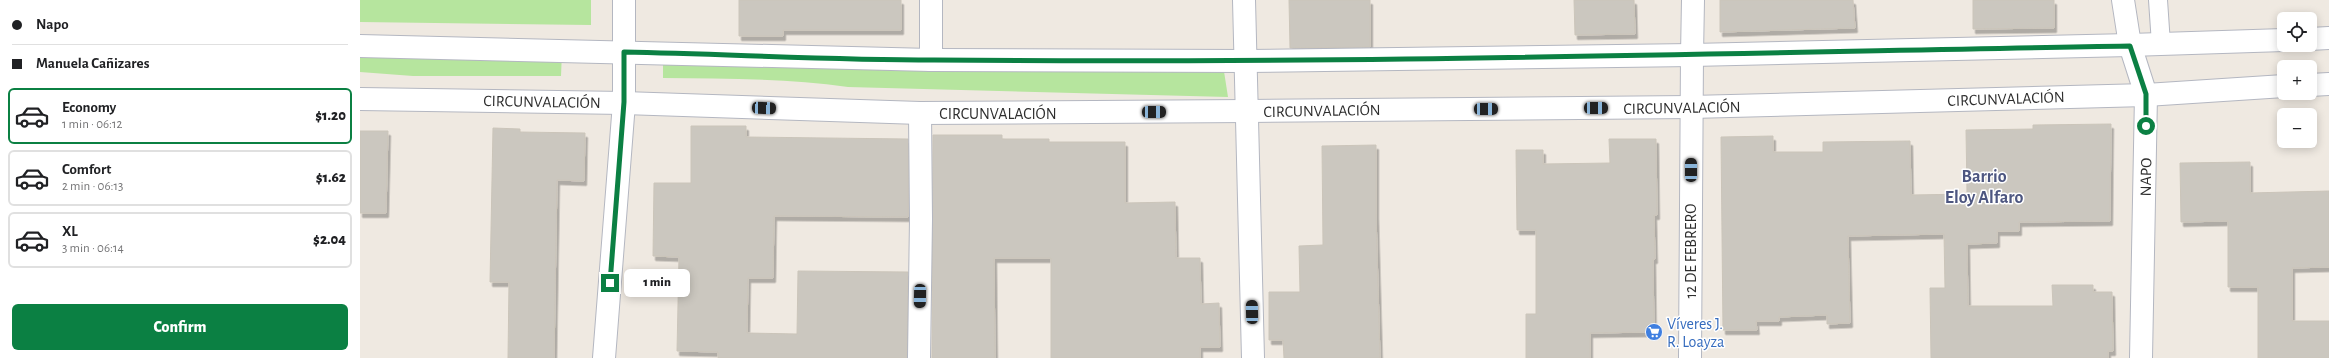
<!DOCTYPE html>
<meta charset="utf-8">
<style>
:root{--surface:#fff;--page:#f2f2f2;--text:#202124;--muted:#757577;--line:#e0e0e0;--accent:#0b8043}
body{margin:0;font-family:"Alegreya Sans",sans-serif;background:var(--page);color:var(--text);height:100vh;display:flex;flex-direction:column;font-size:15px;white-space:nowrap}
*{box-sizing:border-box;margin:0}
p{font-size:13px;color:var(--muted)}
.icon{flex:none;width:22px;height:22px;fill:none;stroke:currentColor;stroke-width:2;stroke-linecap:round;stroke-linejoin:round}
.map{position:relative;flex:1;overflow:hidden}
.panel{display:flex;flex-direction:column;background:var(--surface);width:360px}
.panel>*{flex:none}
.banner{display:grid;align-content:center;height:88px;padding:0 12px;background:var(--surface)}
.tools{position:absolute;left:1917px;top:12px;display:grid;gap:8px}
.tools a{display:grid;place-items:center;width:40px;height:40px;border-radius:6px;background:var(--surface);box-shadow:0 2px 10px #0003;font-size:20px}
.end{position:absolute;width:18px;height:18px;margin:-9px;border:5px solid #0b8043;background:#fff;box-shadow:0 0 0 2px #fff}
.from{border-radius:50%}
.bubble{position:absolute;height:28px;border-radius:6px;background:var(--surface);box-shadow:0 2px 10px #0003;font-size:13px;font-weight:800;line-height:28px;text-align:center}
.car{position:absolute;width:12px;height:24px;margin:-12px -6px;border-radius:5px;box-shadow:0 0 3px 1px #0007;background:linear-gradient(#222 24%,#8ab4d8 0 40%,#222 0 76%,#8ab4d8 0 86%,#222 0)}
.banner b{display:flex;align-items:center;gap:14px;height:38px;font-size:15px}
.banner b+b{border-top:1px solid var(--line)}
.banner i{width:10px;height:10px;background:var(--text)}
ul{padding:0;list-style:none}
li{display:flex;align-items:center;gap:12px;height:56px;margin:0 8px 6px;padding:0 4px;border:2px solid var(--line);border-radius:6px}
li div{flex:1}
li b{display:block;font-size:15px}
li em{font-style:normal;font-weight:800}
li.current{border-color:var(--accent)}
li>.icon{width:36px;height:36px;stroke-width:1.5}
.action{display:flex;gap:8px;margin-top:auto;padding:8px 12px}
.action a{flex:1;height:46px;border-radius:6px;background:var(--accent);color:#fff;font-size:16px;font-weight:800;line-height:46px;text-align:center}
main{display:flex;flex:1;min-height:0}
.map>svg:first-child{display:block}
</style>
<main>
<section class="panel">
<div class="banner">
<b><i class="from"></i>Napo</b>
<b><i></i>Manuela Cañizares</b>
</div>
<ul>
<li class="current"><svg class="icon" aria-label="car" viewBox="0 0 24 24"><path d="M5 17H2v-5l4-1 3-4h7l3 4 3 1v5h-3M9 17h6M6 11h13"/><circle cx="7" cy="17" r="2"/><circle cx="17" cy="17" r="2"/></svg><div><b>Economy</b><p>1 min · 06:12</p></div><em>$1.20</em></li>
<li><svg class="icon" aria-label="car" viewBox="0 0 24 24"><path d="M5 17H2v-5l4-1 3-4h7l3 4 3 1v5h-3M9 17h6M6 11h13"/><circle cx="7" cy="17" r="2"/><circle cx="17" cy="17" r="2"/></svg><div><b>Comfort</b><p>2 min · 06:13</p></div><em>$1.62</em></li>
<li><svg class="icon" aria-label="car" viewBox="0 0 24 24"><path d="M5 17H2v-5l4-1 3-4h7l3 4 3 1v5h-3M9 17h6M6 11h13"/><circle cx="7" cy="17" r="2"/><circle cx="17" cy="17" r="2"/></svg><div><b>XL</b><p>3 min · 06:14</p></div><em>$2.04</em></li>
</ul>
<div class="action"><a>Confirm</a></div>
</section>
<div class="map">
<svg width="1969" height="358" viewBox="0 0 1969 358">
<defs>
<filter id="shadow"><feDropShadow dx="2.5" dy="4.5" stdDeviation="0" flood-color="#0004"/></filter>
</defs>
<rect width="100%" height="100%" fill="#efe9e1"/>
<path fill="#b6e59e" d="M 0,0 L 231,0 L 231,25 L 0,22 Z
M 0,47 L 202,52 L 201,76 L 53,76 L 0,72 Z
M 303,52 L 863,65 L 868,97 L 488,87 C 427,78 365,79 303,78 Z"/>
<path fill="#cbc7bf" stroke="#cbc5ba" filter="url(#shadow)" d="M 379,0 L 541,0 L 541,30 L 423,30 L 423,36 L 379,36 Z
M 929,0 L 1010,0 L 1010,47 L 930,48 Z
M 1214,0 L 1274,0 L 1275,34 L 1215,35 Z
M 1360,0 L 1493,0 L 1495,28 L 1360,32 Z
M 1613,0 L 1694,0 L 1694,28 L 1613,29 Z
M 1751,124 L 1750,221 L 1659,222 L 1659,231 L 1637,231 L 1637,243 L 1607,244 L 1608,306 L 1693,306 L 1692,285 L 1733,285 L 1733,292 L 1752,292 L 1753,351 L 1748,351 L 1748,358 L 1571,358 L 1570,288 L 1585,288 L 1584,234 L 1488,236 L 1490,323 L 1467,324 L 1467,315 L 1419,317 L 1419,321 L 1396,321 L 1397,330 L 1363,330 L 1361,137 L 1413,136 L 1413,152 L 1463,152 L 1463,142 L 1550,141 L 1551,195 L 1607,194 L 1606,130 L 1673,129 L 1673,125 Z
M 331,126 L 386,126 L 386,137 L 548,139 L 548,217 L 414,216 L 413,278 L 388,278 L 387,333 L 437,334 L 438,271 L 548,272 L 547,358 L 358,358 L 358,352 L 317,351 L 319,257 L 293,256 L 294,183 L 331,183 Z
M 133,128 L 160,129 L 160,132 L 225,133 L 224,181 L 197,180 L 194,358 L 148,358 L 149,282 L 130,282 Z
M 0,131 L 28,131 L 26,213 L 0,213 Z
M 573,135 L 642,135 L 642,139 L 689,139 L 689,142 L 765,142 L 765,203 L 815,202 L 816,258 L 840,258 L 841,304 L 859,303 L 860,347 L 840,347 L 840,358 L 691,358 L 691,258 L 634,258 L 635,358 L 572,358 Z
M 1249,139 L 1296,139 L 1297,215 L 1294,215 L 1295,259 L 1293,259 L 1294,332 L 1230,333 L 1230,358 L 1166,358 L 1166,314 L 1176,314 L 1176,230 L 1157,230 L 1156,150 L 1183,150 L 1183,164 L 1250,163 Z
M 1016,145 L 1016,214 L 1020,358 L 924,358 L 923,340 L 909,340 L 909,292 L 940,292 L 939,246 L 963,245 L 962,146 Z
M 1890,162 L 1890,193 L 1969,191 L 1969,267 L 1932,268 L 1932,321 L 1969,321 L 1969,358 L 1898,358 L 1898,287 L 1868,287 L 1868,221 L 1821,222 L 1820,163 Z"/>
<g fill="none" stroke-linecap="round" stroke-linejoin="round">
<g stroke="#b4b7c1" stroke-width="20">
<path id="service" d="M 1798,0 L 1801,44"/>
</g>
<g stroke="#b4b7c1" stroke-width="24">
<path id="minor" d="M 884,0 L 893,358
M 1763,0 L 1770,45 L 1786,95 L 1781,358
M 571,60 L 571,0
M 244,358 L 264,103 L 264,0
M 559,358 L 561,219 L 560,113
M 1330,358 L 1332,55"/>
</g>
<g stroke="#b4b7c1" stroke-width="24">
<path id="tertiary" d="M 1332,55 L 1333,0"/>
</g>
<g stroke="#b4b7c1" stroke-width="24">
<path id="secondary" d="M 1950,39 L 1969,38
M 0,46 L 571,60 L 886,61 L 1332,55 L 1770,45 L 1924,40
M 1950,85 L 1969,84
M 0,99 L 264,103 L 560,113 L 888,111 L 1331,107 L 1786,95 L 1924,86"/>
</g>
<use href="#service" stroke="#fff" stroke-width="18"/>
<use href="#minor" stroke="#fff" stroke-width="22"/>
<use href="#tertiary" stroke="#fff" stroke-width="22"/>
<use href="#secondary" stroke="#fff" stroke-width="22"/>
</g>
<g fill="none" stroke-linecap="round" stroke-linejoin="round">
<path stroke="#0b8043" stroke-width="5" d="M 250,283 L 264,102 L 264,52 C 367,54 471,60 574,60 C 973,64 1371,53 1770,46 L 1786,94 L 1786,126"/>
</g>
<defs>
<g id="supermarket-disc" transform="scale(0.9)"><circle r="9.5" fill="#3f7fe0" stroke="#fff"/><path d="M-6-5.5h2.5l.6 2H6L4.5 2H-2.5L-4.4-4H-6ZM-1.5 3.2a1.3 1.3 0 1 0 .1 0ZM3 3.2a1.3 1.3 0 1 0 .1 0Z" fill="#fff"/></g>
</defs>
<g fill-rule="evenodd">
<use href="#supermarket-disc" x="1294" y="332"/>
</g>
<g text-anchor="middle" stroke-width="3" stroke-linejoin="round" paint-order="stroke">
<g font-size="16" fill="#2e2e2e" stroke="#fff">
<text transform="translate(1646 98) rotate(-2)" y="6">CIRCUNVALACIÓN</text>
<text transform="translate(182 101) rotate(1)" y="6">CIRCUNVALACIÓN</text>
<text transform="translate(1322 107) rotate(-1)" y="6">CIRCUNVALACIÓN</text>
<text transform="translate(962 110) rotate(-1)" y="6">CIRCUNVALACIÓN</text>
<text x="638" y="119">CIRCUNVALACIÓN</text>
<text transform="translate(1785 177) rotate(-89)" y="6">NAPO</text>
<text transform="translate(1330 251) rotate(-90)" y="6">12 DE FEBRERO</text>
</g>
<g font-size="16" fill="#366cbe" stroke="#fff" text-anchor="start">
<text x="1307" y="329">Víveres J.<tspan x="1307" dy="18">R. Loayza</tspan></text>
</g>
<g font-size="18" font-weight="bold" fill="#4d5680" stroke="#fff">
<text x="1624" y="182">Barrio<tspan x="1624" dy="21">Eloy Alfaro</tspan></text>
</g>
</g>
</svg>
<div class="tools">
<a><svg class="icon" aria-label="locate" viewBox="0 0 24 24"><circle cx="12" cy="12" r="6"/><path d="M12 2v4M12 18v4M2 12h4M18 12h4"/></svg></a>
<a>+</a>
<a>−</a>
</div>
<i class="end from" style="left:1786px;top:126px"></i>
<i class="end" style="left:250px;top:283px"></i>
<div class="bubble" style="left:264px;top:269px;width:66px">1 min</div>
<i class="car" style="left:404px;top:108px;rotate:92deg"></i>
<i class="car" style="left:1236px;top:108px;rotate:90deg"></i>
<i class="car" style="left:1126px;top:109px;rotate:90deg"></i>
<i class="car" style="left:794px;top:112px;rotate:90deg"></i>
<i class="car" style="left:1331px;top:170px;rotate:0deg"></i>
<i class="car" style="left:560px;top:296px;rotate:181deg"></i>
<i class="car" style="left:892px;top:312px;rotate:359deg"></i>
</div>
</main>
